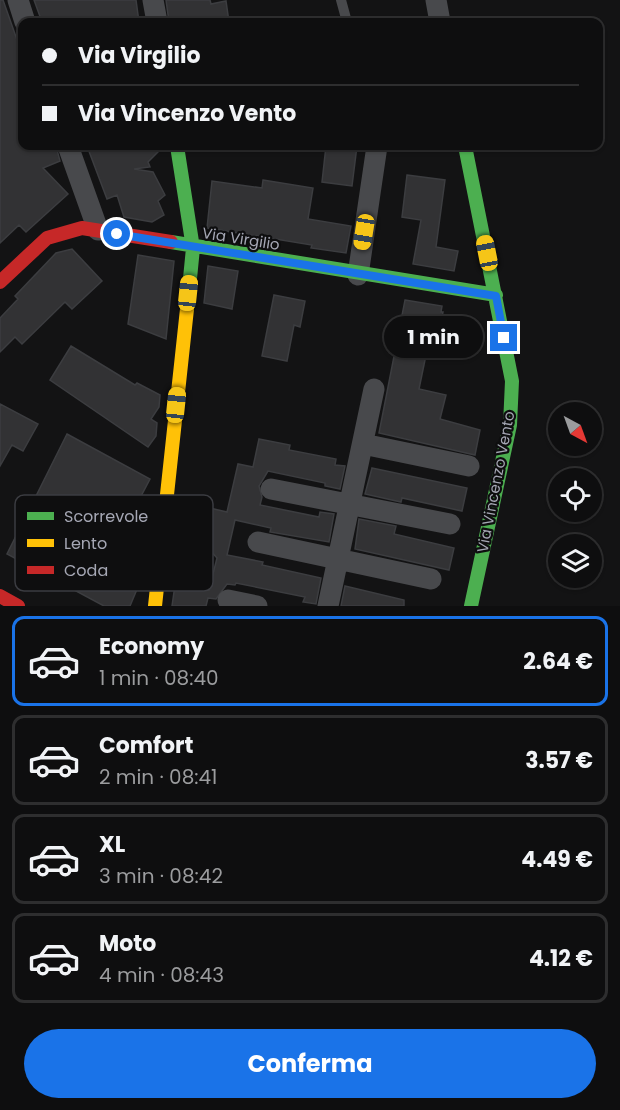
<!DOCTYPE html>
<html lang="it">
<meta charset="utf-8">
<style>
:root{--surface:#0e0e0f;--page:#171718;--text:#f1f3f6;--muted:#9b9c9e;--line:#2e2e2f;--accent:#1a73e8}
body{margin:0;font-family:Poppins,sans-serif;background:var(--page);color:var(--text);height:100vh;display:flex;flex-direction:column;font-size:22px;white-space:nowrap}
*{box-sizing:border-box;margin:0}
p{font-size:20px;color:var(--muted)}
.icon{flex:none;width:33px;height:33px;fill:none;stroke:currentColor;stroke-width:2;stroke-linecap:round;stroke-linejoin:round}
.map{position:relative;height:606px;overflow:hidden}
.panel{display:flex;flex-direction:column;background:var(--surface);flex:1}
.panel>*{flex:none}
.hud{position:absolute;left:18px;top:18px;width:585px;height:132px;border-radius:12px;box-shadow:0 2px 4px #0004,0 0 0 2px var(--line);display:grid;align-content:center;height:132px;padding:0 24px;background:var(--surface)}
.needle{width:39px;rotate:139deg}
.fabs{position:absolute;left:548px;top:402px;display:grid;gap:12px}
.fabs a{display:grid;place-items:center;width:54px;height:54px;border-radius:50%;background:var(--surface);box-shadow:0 2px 4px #0004,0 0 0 2px var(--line);font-size:30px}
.end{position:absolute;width:27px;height:27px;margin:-14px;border:8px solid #1a73e8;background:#fff;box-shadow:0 0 0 3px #fff}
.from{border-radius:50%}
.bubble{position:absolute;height:42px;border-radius:21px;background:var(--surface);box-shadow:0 2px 4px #0004,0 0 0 2px var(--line);font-size:20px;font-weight:700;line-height:42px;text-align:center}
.car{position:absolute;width:18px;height:36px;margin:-18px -9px;border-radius:8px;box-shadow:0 0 4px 2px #0007;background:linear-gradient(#f5c518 24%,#345 0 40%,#f5c518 0 76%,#345 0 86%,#f5c518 0)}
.hud b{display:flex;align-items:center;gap:21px;height:57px;font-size:22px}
.hud b+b{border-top:2px solid var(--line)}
.hud i{width:15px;height:15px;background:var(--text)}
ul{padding:10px 0 0;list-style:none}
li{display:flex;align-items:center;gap:18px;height:90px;margin:0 12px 9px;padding:0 12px;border:3px solid var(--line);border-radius:12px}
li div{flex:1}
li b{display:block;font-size:22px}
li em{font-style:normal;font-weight:700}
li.on{border-color:var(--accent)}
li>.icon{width:54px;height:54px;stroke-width:1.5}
.primary-button{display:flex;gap:12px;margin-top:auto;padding:12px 24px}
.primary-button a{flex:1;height:69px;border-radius:36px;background:var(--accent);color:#fff;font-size:24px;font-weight:700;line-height:69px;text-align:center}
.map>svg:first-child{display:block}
</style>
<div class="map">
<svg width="620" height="606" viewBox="0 0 620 606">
<rect width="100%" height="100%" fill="#131314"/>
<path fill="#323234" stroke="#3c3d40" stroke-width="1.5" d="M 0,0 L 3,0 L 22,54 L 22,146 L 56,146 L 60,161 L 43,168 L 68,194 L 26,232 L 19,225 L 0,243 Z
M 34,0 L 136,0 L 139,22 L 42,22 Z
M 166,0 L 210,0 L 211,4 L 226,1 L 229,22 L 169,22 Z
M 87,146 L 160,146 L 160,150 L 148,162 L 150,167 L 134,169 L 153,172 L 165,195 L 158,201 L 164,215 L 152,222 L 124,217 L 117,195 L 107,199 Z
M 326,146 L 357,146 L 352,186 L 322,182 Z
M 407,175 L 445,180 L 436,247 L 458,251 L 454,271 L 413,264 L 421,220 L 402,217 Z
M 263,180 L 313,188 L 308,219 L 351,226 L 346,253 L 311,248 L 312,245 L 207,228 L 212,181 L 262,188 Z
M 72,249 L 102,281 L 72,309 L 65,302 L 22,344 L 15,337 L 0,352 L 0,318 L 18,299 L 15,296 L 56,253 Z
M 138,255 L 174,261 L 166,339 L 128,324 Z
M 208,266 L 238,271 L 232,309 L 204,303 Z
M 274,295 L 305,301 L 300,327 L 294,325 L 287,361 L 262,356 Z
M 405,300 L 442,306 L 441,312 L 443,312 L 435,357 L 426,355 L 419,389 L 446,395 L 440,419 L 480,430 L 475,455 L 379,433 Z
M 71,346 L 135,385 L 137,383 L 160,395 L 159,407 L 151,419 L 157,423 L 156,436 L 148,447 L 50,380 Z
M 0,404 L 38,424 L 23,451 L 12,445 L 0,466 Z
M 67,434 L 150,479 L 130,517 L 147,520 L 144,549 L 39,525 L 37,529 L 140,582 L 130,606 L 104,606 L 7,554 Z
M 259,439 L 290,445 L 289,450 L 336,459 L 335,465 L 345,466 L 340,489 L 325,486 L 325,483 L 268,471 L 259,486 L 262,497 L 260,505 L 319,517 L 320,512 L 334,514 L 329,542 L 270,532 L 271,528 L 235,520 L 227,555 L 263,562 L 262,565 L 321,578 L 316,604 L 303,602 L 305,597 L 236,583 L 235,585 L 227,584 L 216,599 L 208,598 L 206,606 L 172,606 L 175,585 L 209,590 L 217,558 L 209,549 L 179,541 L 184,502 L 227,512 L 238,464 L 253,467 Z
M 372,468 L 467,488 L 462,511 L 402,498 L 401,502 L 365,494 Z
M 359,519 L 396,526 L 394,534 L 454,548 L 449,570 L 355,549 Z
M 345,586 L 404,600 L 404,606 L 341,606 Z"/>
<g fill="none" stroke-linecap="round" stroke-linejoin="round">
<path stroke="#48494c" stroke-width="10" d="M 341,0 L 347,22"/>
<path stroke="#48494c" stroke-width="21" d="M 18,0 L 25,22
M 153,0 L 157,22
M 436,0 L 440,22
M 68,146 L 98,230
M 358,275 L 377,146
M 363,444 L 469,466
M 271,489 L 450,524
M 258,542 L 431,579
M 228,600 L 257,606
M 328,606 L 374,389"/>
<path stroke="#4caf50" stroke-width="14" d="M 177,146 L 193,248 L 187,309
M 465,146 L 512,381 L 510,425 L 471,606
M 171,242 L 496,295"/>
<path stroke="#ffc107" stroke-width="14" d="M 155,606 L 187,309"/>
<path stroke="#c62828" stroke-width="14" d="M 0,282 L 47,238 L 82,228 L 171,242
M 0,596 L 18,606"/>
</g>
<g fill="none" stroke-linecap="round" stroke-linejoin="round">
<path stroke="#1a73e8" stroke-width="8" d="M 117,234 L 496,296 L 504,338"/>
</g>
<g text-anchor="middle" stroke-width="4.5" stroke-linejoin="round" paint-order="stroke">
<g font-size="15" fill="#a5a7b4" stroke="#0e0e0f">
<text transform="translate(241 239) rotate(9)" y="5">Via Virgilio</text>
<text transform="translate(496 482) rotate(-79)" y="5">Via Vincenzo Vento</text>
</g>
</g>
<rect x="15" y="495" width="198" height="96" rx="9" fill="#0e0e0f" stroke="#3b3c41" stroke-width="1.5"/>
<rect x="27" y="512" width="27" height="8" fill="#4caf50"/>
<rect x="27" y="539" width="27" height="8" fill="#ffc107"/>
<rect x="27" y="566" width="27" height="8" fill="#c62828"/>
<g font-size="16" fill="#a5a7b4">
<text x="64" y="522">Scorrevole</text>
<text x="64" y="549">Lento</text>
<text x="64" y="576">Coda</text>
</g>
</svg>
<div class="fabs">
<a><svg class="needle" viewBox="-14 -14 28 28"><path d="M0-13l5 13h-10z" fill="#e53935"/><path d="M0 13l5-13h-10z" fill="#9b9c9e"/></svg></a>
<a><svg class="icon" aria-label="locate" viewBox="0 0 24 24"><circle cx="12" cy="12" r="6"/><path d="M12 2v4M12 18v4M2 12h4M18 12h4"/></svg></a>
<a><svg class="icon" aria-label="layers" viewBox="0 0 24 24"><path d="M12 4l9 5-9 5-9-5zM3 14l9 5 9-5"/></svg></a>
</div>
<i class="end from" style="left:117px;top:234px"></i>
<i class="end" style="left:504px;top:338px"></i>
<div class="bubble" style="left:384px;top:316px;width:99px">1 min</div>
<i class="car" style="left:364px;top:232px;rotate:189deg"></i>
<i class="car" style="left:487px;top:253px;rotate:349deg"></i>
<i class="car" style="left:188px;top:293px;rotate:6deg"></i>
<i class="car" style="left:176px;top:405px;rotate:6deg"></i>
<div class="hud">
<b><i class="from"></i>Via Virgilio</b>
<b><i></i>Via Vincenzo Vento</b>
</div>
</div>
<section class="panel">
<ul>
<li class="on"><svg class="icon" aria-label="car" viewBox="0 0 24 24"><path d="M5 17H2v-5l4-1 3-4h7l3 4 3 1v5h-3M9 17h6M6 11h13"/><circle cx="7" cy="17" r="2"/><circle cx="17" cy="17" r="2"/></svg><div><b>Economy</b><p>1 min · 08:40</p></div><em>2.64 €</em></li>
<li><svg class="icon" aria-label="car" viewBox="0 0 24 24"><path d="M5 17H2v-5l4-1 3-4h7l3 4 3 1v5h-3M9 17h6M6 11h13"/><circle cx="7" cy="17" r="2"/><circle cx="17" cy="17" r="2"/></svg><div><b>Comfort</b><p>2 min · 08:41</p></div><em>3.57 €</em></li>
<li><svg class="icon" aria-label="car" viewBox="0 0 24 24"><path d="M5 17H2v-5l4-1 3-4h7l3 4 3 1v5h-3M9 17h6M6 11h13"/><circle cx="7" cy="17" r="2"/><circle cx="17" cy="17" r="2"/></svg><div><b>XL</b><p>3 min · 08:42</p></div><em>4.49 €</em></li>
<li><svg class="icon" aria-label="car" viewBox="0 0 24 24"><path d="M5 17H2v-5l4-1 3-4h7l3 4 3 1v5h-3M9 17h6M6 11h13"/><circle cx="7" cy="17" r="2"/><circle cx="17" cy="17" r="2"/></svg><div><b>Moto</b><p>4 min · 08:43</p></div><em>4.12 €</em></li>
</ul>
<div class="primary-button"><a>Conferma</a></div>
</section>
